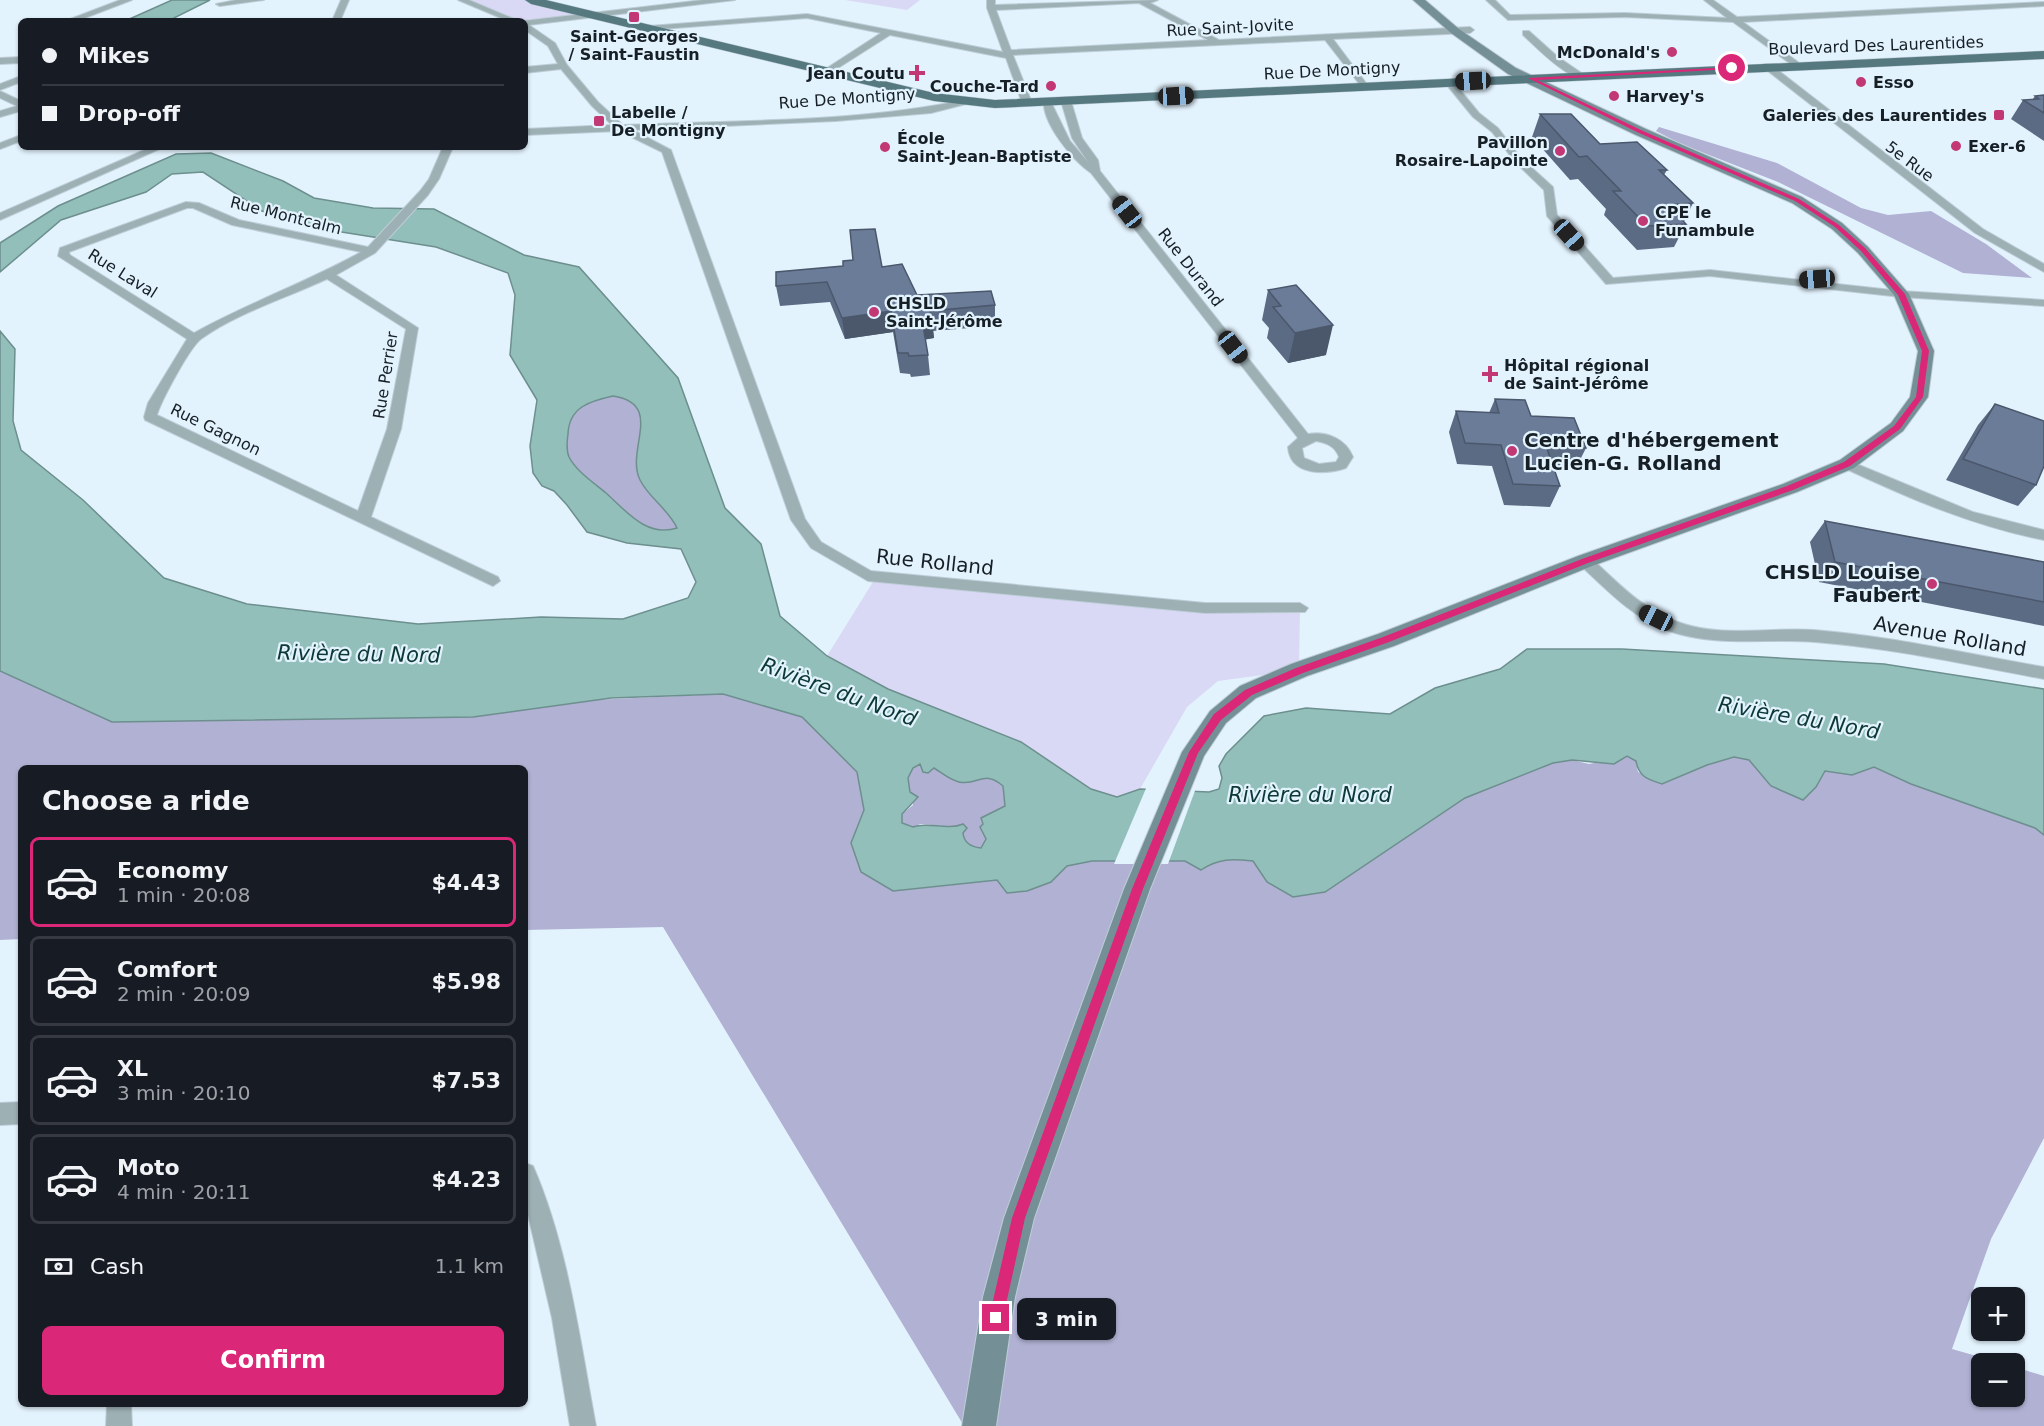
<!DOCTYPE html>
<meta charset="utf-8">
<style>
:root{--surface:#171b24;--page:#242831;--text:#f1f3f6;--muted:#9ea1a6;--line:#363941;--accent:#db2777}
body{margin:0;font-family:"DejaVu Sans",sans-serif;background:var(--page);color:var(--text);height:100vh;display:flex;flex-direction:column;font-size:22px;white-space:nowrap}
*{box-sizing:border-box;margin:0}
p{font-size:20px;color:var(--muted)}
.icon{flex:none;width:33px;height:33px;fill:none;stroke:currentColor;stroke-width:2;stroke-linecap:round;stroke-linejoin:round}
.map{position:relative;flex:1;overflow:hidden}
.details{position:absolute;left:18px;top:765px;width:510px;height:642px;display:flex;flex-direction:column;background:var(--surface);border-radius:9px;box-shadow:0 2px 4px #0004}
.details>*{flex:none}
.hud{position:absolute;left:18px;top:18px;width:510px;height:132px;border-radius:9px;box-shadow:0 2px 4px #0004;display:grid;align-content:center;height:132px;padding:0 24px;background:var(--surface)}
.tools{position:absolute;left:1971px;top:1287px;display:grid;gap:12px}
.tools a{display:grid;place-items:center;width:54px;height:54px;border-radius:9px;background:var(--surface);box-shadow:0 2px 4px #0004;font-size:30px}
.end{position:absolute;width:27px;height:27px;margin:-14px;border:8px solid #db2777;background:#fff;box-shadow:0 0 0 3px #fff}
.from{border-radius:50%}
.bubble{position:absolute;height:42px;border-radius:9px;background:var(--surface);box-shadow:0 2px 4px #0004;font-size:20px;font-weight:600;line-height:42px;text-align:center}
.car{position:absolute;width:18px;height:36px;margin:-18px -9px;border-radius:8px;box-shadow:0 0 4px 2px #0007;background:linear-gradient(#222 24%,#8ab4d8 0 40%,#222 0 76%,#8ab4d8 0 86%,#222 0)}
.hud b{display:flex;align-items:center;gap:21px;height:57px;font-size:22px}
.hud b+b{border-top:2px solid var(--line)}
.hud i{width:15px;height:15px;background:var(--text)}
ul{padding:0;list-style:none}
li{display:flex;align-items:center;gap:18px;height:90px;margin:0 12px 9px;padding:0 12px;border:3px solid var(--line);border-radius:9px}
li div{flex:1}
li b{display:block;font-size:22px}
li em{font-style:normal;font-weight:600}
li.on{border-color:var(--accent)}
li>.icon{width:54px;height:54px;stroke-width:1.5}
h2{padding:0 24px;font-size:27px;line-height:72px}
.pay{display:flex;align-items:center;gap:15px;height:66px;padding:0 24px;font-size:22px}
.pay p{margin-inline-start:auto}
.action{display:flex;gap:12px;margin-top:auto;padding:12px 24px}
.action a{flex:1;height:69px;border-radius:9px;background:var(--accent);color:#fff;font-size:24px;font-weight:600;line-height:69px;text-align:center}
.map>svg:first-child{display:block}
</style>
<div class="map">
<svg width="2044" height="1426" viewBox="0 0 2044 1426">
<rect width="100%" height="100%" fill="#e3f3fe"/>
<path fill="#d9d9f5" d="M 466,0 L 527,0 L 590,14 L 515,21 Z
M 845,0 L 920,0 L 907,10 Z
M 876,577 L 1205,608 L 1300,608 L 1299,670 L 1218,681 L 1187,707 L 1140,789 L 1117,797 L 1091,789 L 1021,742 L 888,689 L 827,656 Z"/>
<path fill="#b1b1d4" d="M 1659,127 L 1777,163 L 1861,208 L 1888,215 L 1931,211 L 1986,244 L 2032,278 L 1963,273 L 1778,182 L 1681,144 L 1656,131 Z
M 613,396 C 665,404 625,450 640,480 C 649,498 669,510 677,528 C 647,537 626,511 606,493 C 594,483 576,472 569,457 C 566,450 567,441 568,434 C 569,407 590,401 613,396 Z
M 0,671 L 112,722 L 723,694 L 802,717 L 857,772 L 864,810 L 851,843 L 893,891 L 998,880 L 1007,892 L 1027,891 L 1051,882 L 1067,866 L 1092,861 L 1185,861 L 1201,870 C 1219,858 1232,859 1254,861 L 1267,882 L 1325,892 L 1465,798 L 1553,763 L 1572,760 L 1589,764 L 1627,756 L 1636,761 L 1638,772 L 1662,784 C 1681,777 1732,748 1750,761 C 1758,767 1765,778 1771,786 L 1816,787 L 1825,771 L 1852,775 L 1874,767 L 1911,784 L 2035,828 L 2044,835 L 2044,1138 L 1991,1239 L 1952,1349 L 2001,1363 L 1982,1364 L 1982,1396 L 2014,1396 L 2015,1367 L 2044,1376 L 2044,1426 L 964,1426 L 663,927 L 525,930 L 525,768 L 21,768 L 21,939 L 0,940 Z
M 920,764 L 935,768 L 959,782 C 976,779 990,774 1003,786 L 1005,806 L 981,819 L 986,839 L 981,848 L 969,845 L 956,827 L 920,824 L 915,827 L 902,823 L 902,814 L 913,805 L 913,794 L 908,789 C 908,779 909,768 920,764 Z"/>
<path fill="#92bfba" stroke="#6d8f8e" stroke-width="1.5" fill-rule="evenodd" d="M 172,0 L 210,0 L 168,21 L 125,21 Z
M 211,153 L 283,181 L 314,198 L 373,208 L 434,209 L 524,255 L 579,267 L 678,378 L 725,508 L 761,544 L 780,616 L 827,656 L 888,689 L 1021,742 L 1091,789 L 1117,797 L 1140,789 L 1209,792 L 1219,789 L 1222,778 L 1219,766 L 1226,754 L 1264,716 L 1306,708 L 1390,714 L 1435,688 L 1500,669 L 1527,649 L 1622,649 L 1884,664 L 2044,689 L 2044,835 L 2035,828 L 1911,784 L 1874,767 L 1852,775 L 1825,771 L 1816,787 L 1803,800 L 1771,786 L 1749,760 L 1734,757 L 1707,765 L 1662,784 C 1647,779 1639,777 1636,761 L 1627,756 L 1614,764 L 1572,760 L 1553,763 L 1465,798 L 1325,892 L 1293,897 L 1267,882 L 1253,861 C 1232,859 1219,858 1201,870 L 1185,861 L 1092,861 L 1067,866 L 1051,882 L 1027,891 L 1007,893 L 997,880 L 893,891 L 861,872 L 851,843 L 864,810 L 857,772 L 802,717 L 723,694 L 611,698 L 473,717 L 112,722 L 0,671 L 0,331 L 15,349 L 13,421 L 21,450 L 83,500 L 164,578 L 247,604 L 418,624 L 541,617 L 623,619 L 688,598 L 696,582 L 681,549 L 627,543 L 587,532 L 567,505 L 554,491 L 542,486 L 533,473 L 530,446 L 537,400 L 510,355 L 515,295 L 508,273 L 436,247 L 310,227 L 262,211 L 203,172 L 172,174 L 146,192 L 61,220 L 0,272 L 0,243 L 58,206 L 176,154 ZM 613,396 C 665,404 625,450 640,480 C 649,498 669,510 677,528 C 647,538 626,511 606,493 C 594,483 576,471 569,457 C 566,450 567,441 568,434 C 569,407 590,401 613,396 ZM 920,764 L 923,772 L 928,773 L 934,768 C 942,773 950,780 959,782 C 978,786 984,769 1003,786 L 1005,806 L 981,818 L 983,824 L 980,827 L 986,839 L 981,848 C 971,847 964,843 963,833 L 967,828 L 963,824 C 947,831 928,821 913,827 L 902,823 L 902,814 L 918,797 L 910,792 L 908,778 L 913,768 Z"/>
<path fill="#e3f3fe" d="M 1147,786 L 1196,788 L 1168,864 L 1114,864 Z"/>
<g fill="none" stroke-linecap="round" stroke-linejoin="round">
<g stroke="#becdd7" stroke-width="2">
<path id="street" d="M 120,0 L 132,0 L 77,21 L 65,21 Z
M 236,0 L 264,0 L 220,6 L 216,4 Z
M 341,0 L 349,0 L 340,21 L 332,21 Z
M 458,0 L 469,0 L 519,21 L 508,21 Z
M 703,0 L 735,0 L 529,25 L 555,43 L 567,65 L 598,102 L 623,125 C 737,120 857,123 969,99 L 974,102 L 931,113 L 836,121 L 633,130 L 671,150 L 805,519 L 821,542 L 871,571 L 1205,603 L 1300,603 L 1308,608 L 1305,612 L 1205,613 L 868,581 L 811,548 L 791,520 L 662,152 L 619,131 L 525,135 L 525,129 L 612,125 L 592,106 L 561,69 L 525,73 L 525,67 L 558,64 L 548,46 L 525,30 L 523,21 Z
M 987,0 L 995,0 L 995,5 L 1158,0 L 1150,3 L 1219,40 L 1470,27 L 1474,30 L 1470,33 L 1333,39 L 1369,87 L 1364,90 L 1325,40 L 1013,55 L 1032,103 L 1027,106 L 1022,103 L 1006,58 L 890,35 L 827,75 L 823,72 L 824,70 L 881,33 L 807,18 L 649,30 L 645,28 L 649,26 L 807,14 L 1003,52 L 987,8 ZM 1139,3 L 1208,40 L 1011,50 L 996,10 Z
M 1486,0 L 1495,0 L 1510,15 L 1625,13 L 1727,18 L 1704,0 L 1713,0 L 1737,17 L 2044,2 L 2044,6 L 1743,22 L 1798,62 L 1798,66 L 1795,67 L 1733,22 L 1625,17 L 1508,20 Z
M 1523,31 L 1529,31 L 1558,57 L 1583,74 L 1583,78 C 1567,79 1535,46 1523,35 Z
M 21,57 L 21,63 L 0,64 L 0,58 Z
M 1764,64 L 1770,64 L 1983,229 L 2044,264 L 2044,272 L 1975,233 L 1764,68 Z
M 21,76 L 21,82 L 0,90 L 0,84 Z
M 1446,80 L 1452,80 L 1479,113 L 1498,128 L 1521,158 L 1553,187 L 1557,215 L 1613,278 L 1710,270 L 1901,291 L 2044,300 L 2044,306 L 1901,297 L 1710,276 L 1606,284 L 1547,216 L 1544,190 L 1515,162 L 1492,132 L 1473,117 L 1446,84 Z
M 0,91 L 21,101 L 21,111 L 0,117 L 0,111 L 17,106 L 0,98 Z
M 1066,98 L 1071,101 L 1082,138 L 1098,160 L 1100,171 L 1308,434 C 1327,431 1346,439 1353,457 L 1346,468 C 1325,475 1290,476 1288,447 L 1298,438 L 1091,173 C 1073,161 1041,122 1044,100 L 1050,100 L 1070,141 L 1088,162 L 1072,138 L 1061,101 ZM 1316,441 C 1327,443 1335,446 1339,457 L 1336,462 L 1319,464 L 1304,458 L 1302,448 Z
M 21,135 L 21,141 L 0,149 L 0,143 Z
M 151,147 L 164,147 L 0,220 L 0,213 Z
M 443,147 L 453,147 L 439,179 L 428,195 L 375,253 L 336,275 L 418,328 L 401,429 L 371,517 L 498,577 L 500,581 L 493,586 L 145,420 L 144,417 L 148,403 L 187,339 L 58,256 L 60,248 L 186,202 L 199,203 L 239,220 L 368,247 L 420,191 L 429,179 ZM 187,208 L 193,208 L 232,225 L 361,252 C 307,282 248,303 194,333 L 70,255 L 69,252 ZM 327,279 L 406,329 L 387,429 L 358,511 L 157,415 C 161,401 190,347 201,339 C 237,313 286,298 327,279 Z
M 1847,460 L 1973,512 L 2044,530 L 2044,540 C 1973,526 1908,498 1842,467 L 1840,464 Z
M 1585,556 L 1590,557 C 1617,582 1643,610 1678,622 C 1721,638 1769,627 1814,630 C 1891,636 1968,654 2044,667 L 2044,679 C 1968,665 1892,648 1815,642 C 1765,638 1715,648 1666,630 C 1632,617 1606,589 1580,565 L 1578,561 Z
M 21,1102 L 21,1124 L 0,1125 L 0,1103 Z
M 525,1163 L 533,1166 C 568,1246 580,1341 596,1426 L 570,1426 L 552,1318 L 525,1202 Z
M 107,1404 L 131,1404 L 132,1426 L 106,1426 Z"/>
</g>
<g stroke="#becdd7" stroke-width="2">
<path id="secondary" d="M 1413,0 L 1425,0 L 1459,29 L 1516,68 L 1646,129 L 1802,197 L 1842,223 L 1868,247 L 1909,294 L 1934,351 L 1928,397 L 1903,431 L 1854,468 L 1797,492 L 1592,566 L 1394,646 L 1307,676 L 1256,698 L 1226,723 L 1204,756 L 1150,889 L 1034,1218 L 1015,1297 L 996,1426 L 962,1426 L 983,1297 L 1004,1218 L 1124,889 L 1182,752 L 1210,711 L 1240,686 L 1291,664 L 1378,634 L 1578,556 L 1783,484 L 1840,460 L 1891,423 L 1910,397 L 1918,351 L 1894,295 L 1858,253 L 1832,229 L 1792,203 L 1636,135 L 1508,74 L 1451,33 Z"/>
</g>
<g stroke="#becdd7" stroke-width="1">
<path id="primary" d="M 525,0 L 546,0 L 934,93 L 995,100 L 2044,51 L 2044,59 L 995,108 L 934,101 L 531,4 Z"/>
</g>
<use href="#street" fill="#9db0b4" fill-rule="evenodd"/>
<use href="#secondary" fill="#749096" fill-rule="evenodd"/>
<use href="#primary" fill="#567980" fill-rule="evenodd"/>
</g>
<path fill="#5c6b84" d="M 2044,95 L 2044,141 L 2011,119 L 2023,100 L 2032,100 L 2035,96 Z
M 1540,114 L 1600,144 L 1667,170 L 1664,175 L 1693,203 L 1684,222 L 1686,224 L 1674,247 L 1637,250 L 1604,215 L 1606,209 L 1578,179 L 1570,180 L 1532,137 Z
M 882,267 L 917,295 L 995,305 L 995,326 L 933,331 L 934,338 L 925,339 L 928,355 L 930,375 L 911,377 L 910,374 L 900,373 L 893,332 L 845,339 L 830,302 L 780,306 L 776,286 Z
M 1268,290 L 1326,355 L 1288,363 L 1267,338 L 1269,328 L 1262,320 Z
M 1495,399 L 1531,416 L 1586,448 L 1576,468 L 1553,467 L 1560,486 L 1550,507 L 1504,505 L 1492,466 L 1457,464 L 1449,432 L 1456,411 L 1489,413 Z
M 1995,404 L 2036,485 L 2018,506 L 1946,480 L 1978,425 Z
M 1825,521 L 2044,562 L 2044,626 L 1819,582 L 1810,542 Z"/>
<path fill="#4b576b" d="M 891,311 L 893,332 L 845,339 L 842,318 Z
M 932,317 L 934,338 L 923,340 L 922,319 Z
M 1333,325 L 1326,355 L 1288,363 L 1295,333 Z"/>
<path fill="#6b7c99" stroke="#4b576b" stroke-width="1.5" d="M 2044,95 L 2044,113 L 2023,100 L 2039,99 L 2035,96 Z
M 1540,114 L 1571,114 L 1600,144 L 1637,142 L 1667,170 L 1659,170 L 1693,203 L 1667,205 L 1686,224 L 1647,226 L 1613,191 L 1621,191 L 1587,156 L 1579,157 Z
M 875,229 L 882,267 L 902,264 L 917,295 L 991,291 L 995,305 L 930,311 L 932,317 L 922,319 L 928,355 L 909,356 L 908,353 L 898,353 L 891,311 L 842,318 L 827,282 L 776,286 L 776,272 L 843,266 L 843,261 L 853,260 L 850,230 Z
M 1296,285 L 1333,325 L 1295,333 L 1273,307 L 1281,306 L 1268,290 Z
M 1495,399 L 1525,400 L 1531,416 L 1574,418 L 1586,448 L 1546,446 L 1560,486 L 1513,484 L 1501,445 L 1465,443 L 1456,411 L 1499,413 Z
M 1995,404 L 2044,421 L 2044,466 L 2036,485 L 1963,459 Z
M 1825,521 L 2044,562 L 2044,602 L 1835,562 Z"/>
<path fill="#db2777" d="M 1734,67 L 1732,69 L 1537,80 L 1643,131 L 1799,199 L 1839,225 L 1865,248 L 1905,294 L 1929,351 L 1923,397 L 1900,429 L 1850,466 L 1793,490 L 1588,563 L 1389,642 L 1303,673 L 1252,695 L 1221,720 L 1198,753 L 1143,889 L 1025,1218 L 1003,1318 L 1001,1323 L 991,1323 L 989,1318 L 1012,1218 L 1132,889 L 1189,752 L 1214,714 L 1245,690 L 1296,668 L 1383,637 L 1582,559 L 1787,486 L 1844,462 L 1894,426 L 1916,397 L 1922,351 L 1898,295 L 1861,251 L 1835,227 L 1795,201 L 1639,133 L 1528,78 Z"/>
<g fill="#c13874" stroke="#e3f3fe" stroke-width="2">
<rect x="628" y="11" width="12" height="12" rx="3"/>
<circle cx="1672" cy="52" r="6"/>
<path d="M914 64h6v6h6v6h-6v6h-6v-6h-6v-6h6z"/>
<circle cx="1861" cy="82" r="6"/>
<circle cx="1051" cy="86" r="6"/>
<circle cx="1614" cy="96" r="6"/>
<rect x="1993" y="109" width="12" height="12" rx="3"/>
<rect x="593" y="115" width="12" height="12" rx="3"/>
<circle cx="1956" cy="146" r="6"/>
<circle cx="885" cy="147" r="6"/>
<circle cx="1560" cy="151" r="6"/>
<circle cx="1643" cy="221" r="6"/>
<circle cx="874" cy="312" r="6"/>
<path d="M1487 365h6v6h6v6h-6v6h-6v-6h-6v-6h6z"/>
<circle cx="1512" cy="451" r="6"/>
<circle cx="1932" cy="584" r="6"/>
</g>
<g text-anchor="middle" stroke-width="4.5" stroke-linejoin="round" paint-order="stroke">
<g font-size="16" fill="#161f26" stroke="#e3f3fe">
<text transform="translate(1230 27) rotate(-3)" y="6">Rue Saint-Jovite</text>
<text transform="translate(1876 45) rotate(-2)" y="6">Boulevard Des Laurentides</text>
<text transform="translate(1332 70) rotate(-3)" y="6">Rue De Montigny</text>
<text transform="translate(847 98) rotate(-4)" y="6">Rue De Montigny</text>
<text transform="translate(1910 161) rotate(37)" y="6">5e Rue</text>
<text transform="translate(286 215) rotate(14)" y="6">Rue Montcalm</text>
<text transform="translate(1191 267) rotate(52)" y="6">Rue Durand</text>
<text transform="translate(123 273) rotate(32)" y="6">Rue Laval</text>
<text transform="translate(385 375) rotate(-81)" y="6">Rue Perrier</text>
<text transform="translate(216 429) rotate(26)" y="6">Rue Gagnon</text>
</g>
<g font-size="16" font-weight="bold" fill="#161f26" stroke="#e3f3fe" text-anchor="start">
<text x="634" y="42" text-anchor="middle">Saint-Georges<tspan x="634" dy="18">/ Saint-Faustin</tspan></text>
<text x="1660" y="58" text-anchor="end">McDonald's</text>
<text x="905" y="79" text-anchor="end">Jean Coutu</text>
<text x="1873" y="88">Esso</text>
<text x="1039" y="92" text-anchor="end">Couche-Tard</text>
<text x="1626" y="102">Harvey's</text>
<text x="611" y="118">Labelle /<tspan x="611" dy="18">De Montigny</tspan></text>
<text x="1987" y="121" text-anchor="end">Galeries des Laurentides</text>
<text x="897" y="144">École<tspan x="897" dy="18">Saint-Jean-Baptiste</tspan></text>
<text x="1548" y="148" text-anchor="end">Pavillon<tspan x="1548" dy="18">Rosaire-Lapointe</tspan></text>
<text x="1968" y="152">Exer-6</text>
<text x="1655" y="218">CPE le<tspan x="1655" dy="18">Funambule</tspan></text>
<text x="886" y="309">CHSLD<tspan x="886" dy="18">Saint-Jérôme</tspan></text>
<text x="1504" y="371">Hôpital régional<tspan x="1504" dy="18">de Saint-Jérôme</tspan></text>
</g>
<g font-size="20" font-weight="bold" fill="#161f26" stroke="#e3f3fe" text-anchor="start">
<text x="1524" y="447">Centre d'hébergement<tspan x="1524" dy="23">Lucien-G. Rolland</tspan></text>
<text x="1920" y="579" text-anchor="end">CHSLD Louise<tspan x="1920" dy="23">Faubert</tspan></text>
</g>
<g font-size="20" fill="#161f26" stroke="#e3f3fe">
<text transform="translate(935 562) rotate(6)" y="7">Rue Rolland</text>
<text transform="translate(1950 636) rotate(10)" y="7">Avenue Rolland</text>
</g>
<g font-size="21" font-style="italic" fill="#0c3835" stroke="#e3f3fe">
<text transform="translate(359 654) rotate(1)" y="7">Rivière du Nord</text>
<text transform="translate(839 692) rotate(20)" y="7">Rivière du Nord</text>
<text transform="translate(1799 718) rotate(10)" y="7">Rivière du Nord</text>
<text x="1310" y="802">Rivière du Nord</text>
</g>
</g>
</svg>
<div class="tools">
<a>+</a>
<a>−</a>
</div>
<i class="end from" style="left:1732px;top:68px"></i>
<i class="end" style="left:996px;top:1318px"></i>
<div class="bubble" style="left:1017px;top:1298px;width:99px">3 min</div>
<i class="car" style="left:1473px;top:81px;rotate:267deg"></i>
<i class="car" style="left:1176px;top:96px;rotate:87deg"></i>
<i class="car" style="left:1127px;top:212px;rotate:322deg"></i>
<i class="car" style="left:1569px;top:235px;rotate:138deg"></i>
<i class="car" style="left:1817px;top:279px;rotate:266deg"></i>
<i class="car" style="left:1233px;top:347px;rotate:142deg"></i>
<i class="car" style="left:1656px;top:618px;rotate:296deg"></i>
<div class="hud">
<b><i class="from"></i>Mikes</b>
<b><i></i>Drop-off</b>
</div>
<section class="details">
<h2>Choose a ride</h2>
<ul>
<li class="on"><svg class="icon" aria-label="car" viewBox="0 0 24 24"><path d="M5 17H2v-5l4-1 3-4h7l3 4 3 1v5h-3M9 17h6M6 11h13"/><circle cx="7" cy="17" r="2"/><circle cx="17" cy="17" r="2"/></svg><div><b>Economy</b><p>1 min · 20:08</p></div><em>$4.43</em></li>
<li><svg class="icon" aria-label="car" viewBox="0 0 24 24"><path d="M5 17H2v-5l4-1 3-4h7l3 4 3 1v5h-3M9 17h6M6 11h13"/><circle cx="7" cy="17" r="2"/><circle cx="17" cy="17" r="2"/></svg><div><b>Comfort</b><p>2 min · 20:09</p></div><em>$5.98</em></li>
<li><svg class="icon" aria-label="car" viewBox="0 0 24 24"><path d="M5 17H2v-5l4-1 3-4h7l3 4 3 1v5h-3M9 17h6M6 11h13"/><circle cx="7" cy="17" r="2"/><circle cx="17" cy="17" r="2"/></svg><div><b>XL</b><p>3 min · 20:10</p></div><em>$7.53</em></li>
<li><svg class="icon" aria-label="car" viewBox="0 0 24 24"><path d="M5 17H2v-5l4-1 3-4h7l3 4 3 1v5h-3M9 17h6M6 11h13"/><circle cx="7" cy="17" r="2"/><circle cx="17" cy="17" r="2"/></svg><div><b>Moto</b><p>4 min · 20:11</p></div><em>$4.23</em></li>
</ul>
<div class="pay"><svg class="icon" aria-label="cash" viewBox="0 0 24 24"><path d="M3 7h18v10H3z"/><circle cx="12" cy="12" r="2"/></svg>Cash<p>1.1 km</p></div>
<div class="action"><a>Confirm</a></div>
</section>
</div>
